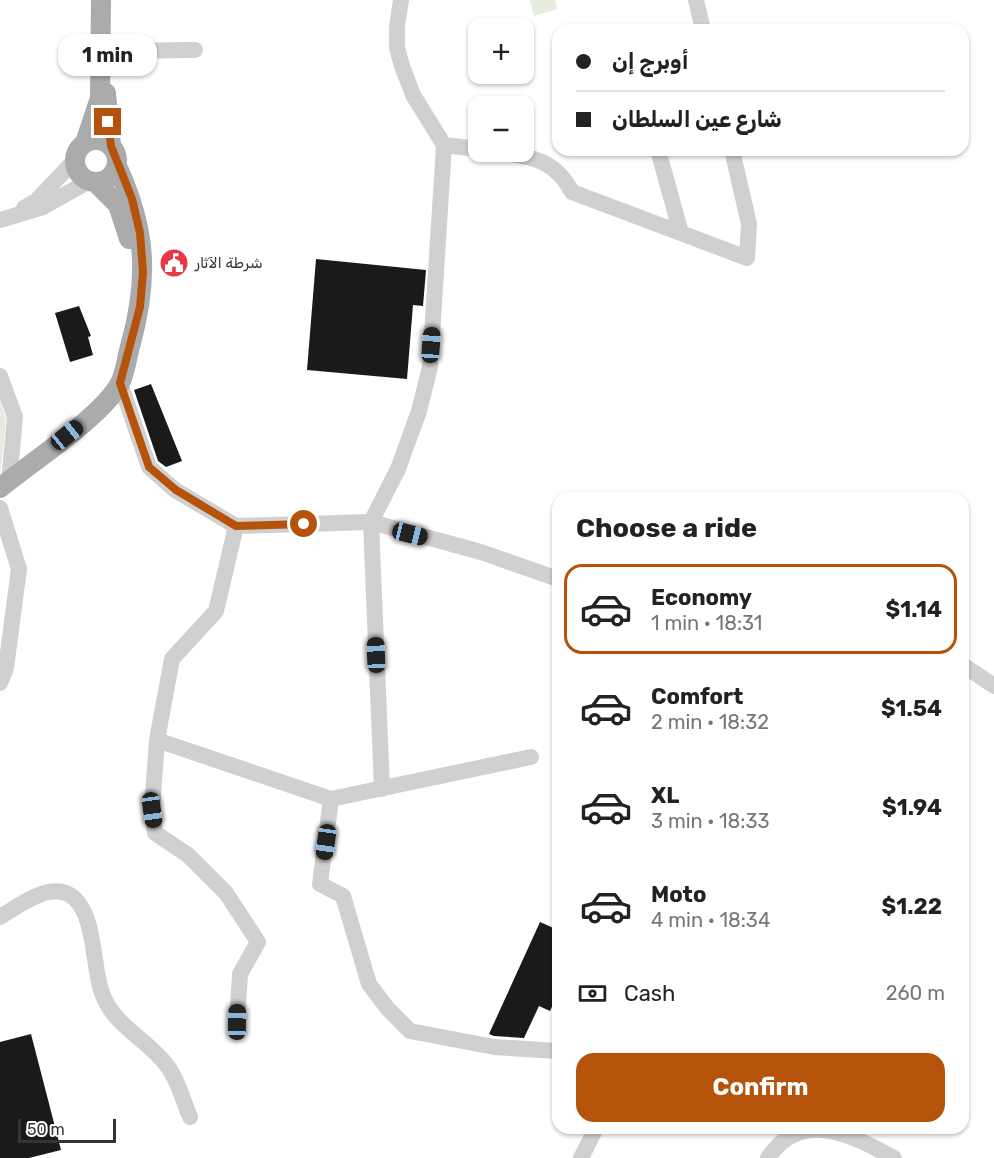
<!DOCTYPE html>
<meta charset="utf-8">
<style>
:root{--surface:#fff;--page:#f6f6f6;--text:#222;--muted:#767676;--line:#e0e0e0;--accent:#b45309}
body{margin:0;font-family:Rubik,"Noto Sans Arabic",sans-serif;background:var(--page);color:var(--text);height:100vh;display:flex;flex-direction:column;font-size:22px;white-space:nowrap}
*{box-sizing:border-box;margin:0}
p{font-size:20px;color:var(--muted)}
.icon{flex:none;width:33px;height:33px;fill:none;stroke:currentColor;stroke-width:2;stroke-linecap:round;stroke-linejoin:round}
.map{position:relative;flex:1;overflow:hidden}
.side{position:absolute;left:552px;top:492px;width:417px;height:642px;display:flex;flex-direction:column;background:var(--surface);border-radius:18px;box-shadow:0 2px 4px #0004}
.side>*{flex:none}
.guide{position:absolute;left:552px;top:24px;width:417px;height:132px;border-radius:18px;box-shadow:0 2px 4px #0004;display:grid;align-content:center;height:132px;padding:0 24px;background:var(--surface)}
.fabs{position:absolute;left:468px;top:18px;display:grid;gap:12px}
.fabs a{display:grid;place-items:center;width:66px;height:66px;border-radius:12px;background:var(--surface);box-shadow:0 2px 4px #0004;font-size:30px}
.scale{position:absolute;left:18px;bottom:15px;width:98px;box-sizing:border-box;padding-left:6px;border:3px solid #333;border-top:0;font-size:16px;line-height:21px;white-space:nowrap;color:#333;-webkit-text-stroke:4px #fff;paint-order:stroke}
.end{position:absolute;width:27px;height:27px;margin:-14px;border:8px solid #b45309;background:#fff;box-shadow:0 0 0 3px #fff}
.from{border-radius:50%}
.bubble{position:absolute;height:42px;border-radius:18px;background:var(--surface);box-shadow:0 2px 4px #0004;font-size:20px;font-weight:700;line-height:42px;text-align:center}
.car{position:absolute;width:18px;height:36px;margin:-18px -9px;border-radius:8px;box-shadow:0 0 4px 2px #0007;background:linear-gradient(#222 24%,#8ab4d8 0 40%,#222 0 76%,#8ab4d8 0 86%,#222 0)}
.guide b{display:flex;align-items:center;gap:21px;height:57px;font-size:22px}
.guide b+b{border-top:2px solid var(--line)}
.guide i{width:15px;height:15px;background:var(--text)}
ul{padding:0;list-style:none}
li{display:flex;align-items:center;gap:18px;height:90px;margin:0 12px 9px;padding:0 12px;border:3px solid transparent;border-radius:18px}
li div{flex:1}
li b{display:block;font-size:22px}
li em{font-style:normal;font-weight:700}
li.on{border-color:var(--accent)}
li>.icon{width:54px;height:54px;stroke-width:1.5}
h2{padding:0 24px;font-size:27px;line-height:72px}
.pay{display:flex;align-items:center;gap:15px;height:66px;padding:0 24px;font-size:22px}
.pay p{margin-inline-start:auto}
.cta{display:flex;gap:12px;margin-top:auto;padding:12px 24px}
.cta a{flex:1;height:69px;border-radius:18px;background:var(--accent);color:#fff;font-size:24px;font-weight:700;line-height:69px;text-align:center}
.map>svg:first-child{display:block}
</style>
<div class="map">
<svg width="994" height="1158" viewBox="0 0 994 1158">
<rect width="100%" height="100%" fill="#fff"/>
<path fill="#e6ecdf" d="M 530,0 L 555,0 L 557,9 L 534,16 Z
M 0,401 L 6,419 L 0,478 Z"/>
<path fill="#1a1a1a" d="M 316,259 L 426,270 L 423,306 L 413,305 L 407,379 L 307,370 Z
M 79,306 L 91,336 L 88,337 L 93,355 L 70,362 L 55,313 Z
M 151,384 L 182,461 L 166,467 L 158,461 L 134,390 Z
M 540,922 L 558,930 L 558,993 L 550,1011 L 539,1006 L 524,1038 L 494,1036 L 489,1034 Z
M 31,1034 L 61,1150 L 29,1158 L 0,1158 L 0,1042 Z"/>
<g fill="none" stroke-linecap="round" stroke-linejoin="round">
<path stroke="#d0d0d0" stroke-width="16" d="M 696,0 L 703,30
M 101,51 L 195,50
M 444,145 L 478,149
M 658,150 L 681,233
M 499,152 C 533,157 555,160 572,192 L 747,258 L 749,224 L 732,150
M 24,208 L 36,201 L 75,160
M 0,220 L 43,207 L 89,181
M 0,376 L 15,417 L 9,481
M 120,383 L 149,467 L 175,490 L 236,526 L 371,522 L 481,552 L 558,579
M 0,508 L 19,569 L 6,668 L 0,683
M 236,526 L 216,611 L 172,659 L 157,740 L 331,799
M 963,665 L 994,686
M 157,740 L 152,810 L 155,833 L 188,855 L 226,893 L 258,942 L 240,974 L 237,1022
M 531,757 L 331,799 L 320,884 L 343,896 L 369,984 L 388,1009 L 410,1031 L 494,1047 L 558,1051
M 382,789 L 371,522 L 398,469 L 419,411 L 430,367 L 444,145 L 413,95 L 402,66 L 397,48 L 397,26 L 401,0
M 0,917 C 18,906 49,882 70,895 C 96,911 92,966 102,993 C 114,1027 148,1039 168,1067 C 178,1080 183,1101 190,1117
M 581,1158 L 596,1128
M 768,1158 C 801,1108 852,1135 894,1158"/>
<path stroke="#ababab" stroke-width="20" d="M 106,93 L 111,146
M75 161a21 21 0 1 1 42 0a21 21 0 1 1-42 0Z
M 85,143 L 100,98 L 101,0
M 96,183 L 118,205 L 129,239
M 0,488 C 30,463 104,415 120,383 C 126,371 127,355 131,343 C 149,276 146,229 117,166"/>
</g>
<g fill="none" stroke-linecap="round" stroke-linejoin="round">
<path stroke="#b45309" stroke-width="8" d="M 108,122 L 111,146 L 132,199 L 140,233 L 143,272 L 140,307 L 120,383 L 149,467 L 176,490 L 236,526 L 304,524"/>
</g>
<defs>
<g id="civic-disc" transform="scale(1.5)"><circle r="9.5" fill="#e63946" stroke="#fff"/><path d="M-.6-6.5H3V-4.5H.6V-3L4-1V1h2V6H-6V1h2V-1L-.6-3ZM-1.2 2.5V6h2.4V2.5Z" fill="#fff"/></g>
</defs>
<g fill-rule="evenodd">
<use href="#civic-disc" x="174" y="263"/>
</g>
<g text-anchor="middle" stroke-width="6" stroke-linejoin="round" paint-order="stroke">
<g font-size="15" fill="#333" stroke="#fff" text-anchor="start">
<text x="195" y="268">شرطة الآثار</text>
</g>
</g>
</svg>
<div class="fabs">
<a>+</a>
<a>−</a>
</div>
<div class="scale">50 m</div>
<i class="end from" style="left:304px;top:524px"></i>
<i class="end" style="left:108px;top:122px"></i>
<div class="bubble" style="left:58px;top:34px;width:99px">1 min</div>
<i class="car" style="left:431px;top:345px;rotate:4deg"></i>
<i class="car" style="left:67px;top:435px;rotate:51deg"></i>
<i class="car" style="left:410px;top:534px;rotate:104deg"></i>
<i class="car" style="left:376px;top:655px;rotate:358deg"></i>
<i class="car" style="left:152px;top:810px;rotate:172deg"></i>
<i class="car" style="left:326px;top:842px;rotate:188deg"></i>
<i class="car" style="left:237px;top:1022px;rotate:1deg"></i>
<div class="guide">
<b><i class="from"></i>أوبرج إن</b>
<b><i></i>شارع عين السلطان</b>
</div>
<section class="side">
<h2>Choose a ride</h2>
<ul>
<li class="on"><svg class="icon" aria-label="car" viewBox="0 0 24 24"><path d="M5 17H2v-5l4-1 3-4h7l3 4 3 1v5h-3M9 17h6M6 11h13"/><circle cx="7" cy="17" r="2"/><circle cx="17" cy="17" r="2"/></svg><div><b>Economy</b><p>1 min · 18:31</p></div><em>$1.14</em></li>
<li><svg class="icon" aria-label="car" viewBox="0 0 24 24"><path d="M5 17H2v-5l4-1 3-4h7l3 4 3 1v5h-3M9 17h6M6 11h13"/><circle cx="7" cy="17" r="2"/><circle cx="17" cy="17" r="2"/></svg><div><b>Comfort</b><p>2 min · 18:32</p></div><em>$1.54</em></li>
<li><svg class="icon" aria-label="car" viewBox="0 0 24 24"><path d="M5 17H2v-5l4-1 3-4h7l3 4 3 1v5h-3M9 17h6M6 11h13"/><circle cx="7" cy="17" r="2"/><circle cx="17" cy="17" r="2"/></svg><div><b>XL</b><p>3 min · 18:33</p></div><em>$1.94</em></li>
<li><svg class="icon" aria-label="car" viewBox="0 0 24 24"><path d="M5 17H2v-5l4-1 3-4h7l3 4 3 1v5h-3M9 17h6M6 11h13"/><circle cx="7" cy="17" r="2"/><circle cx="17" cy="17" r="2"/></svg><div><b>Moto</b><p>4 min · 18:34</p></div><em>$1.22</em></li>
</ul>
<div class="pay"><svg class="icon" aria-label="cash" viewBox="0 0 24 24"><path d="M3 7h18v10H3z"/><circle cx="12" cy="12" r="2"/></svg>Cash<p>260 m</p></div>
<div class="cta"><a>Confirm</a></div>
</section>
</div>
